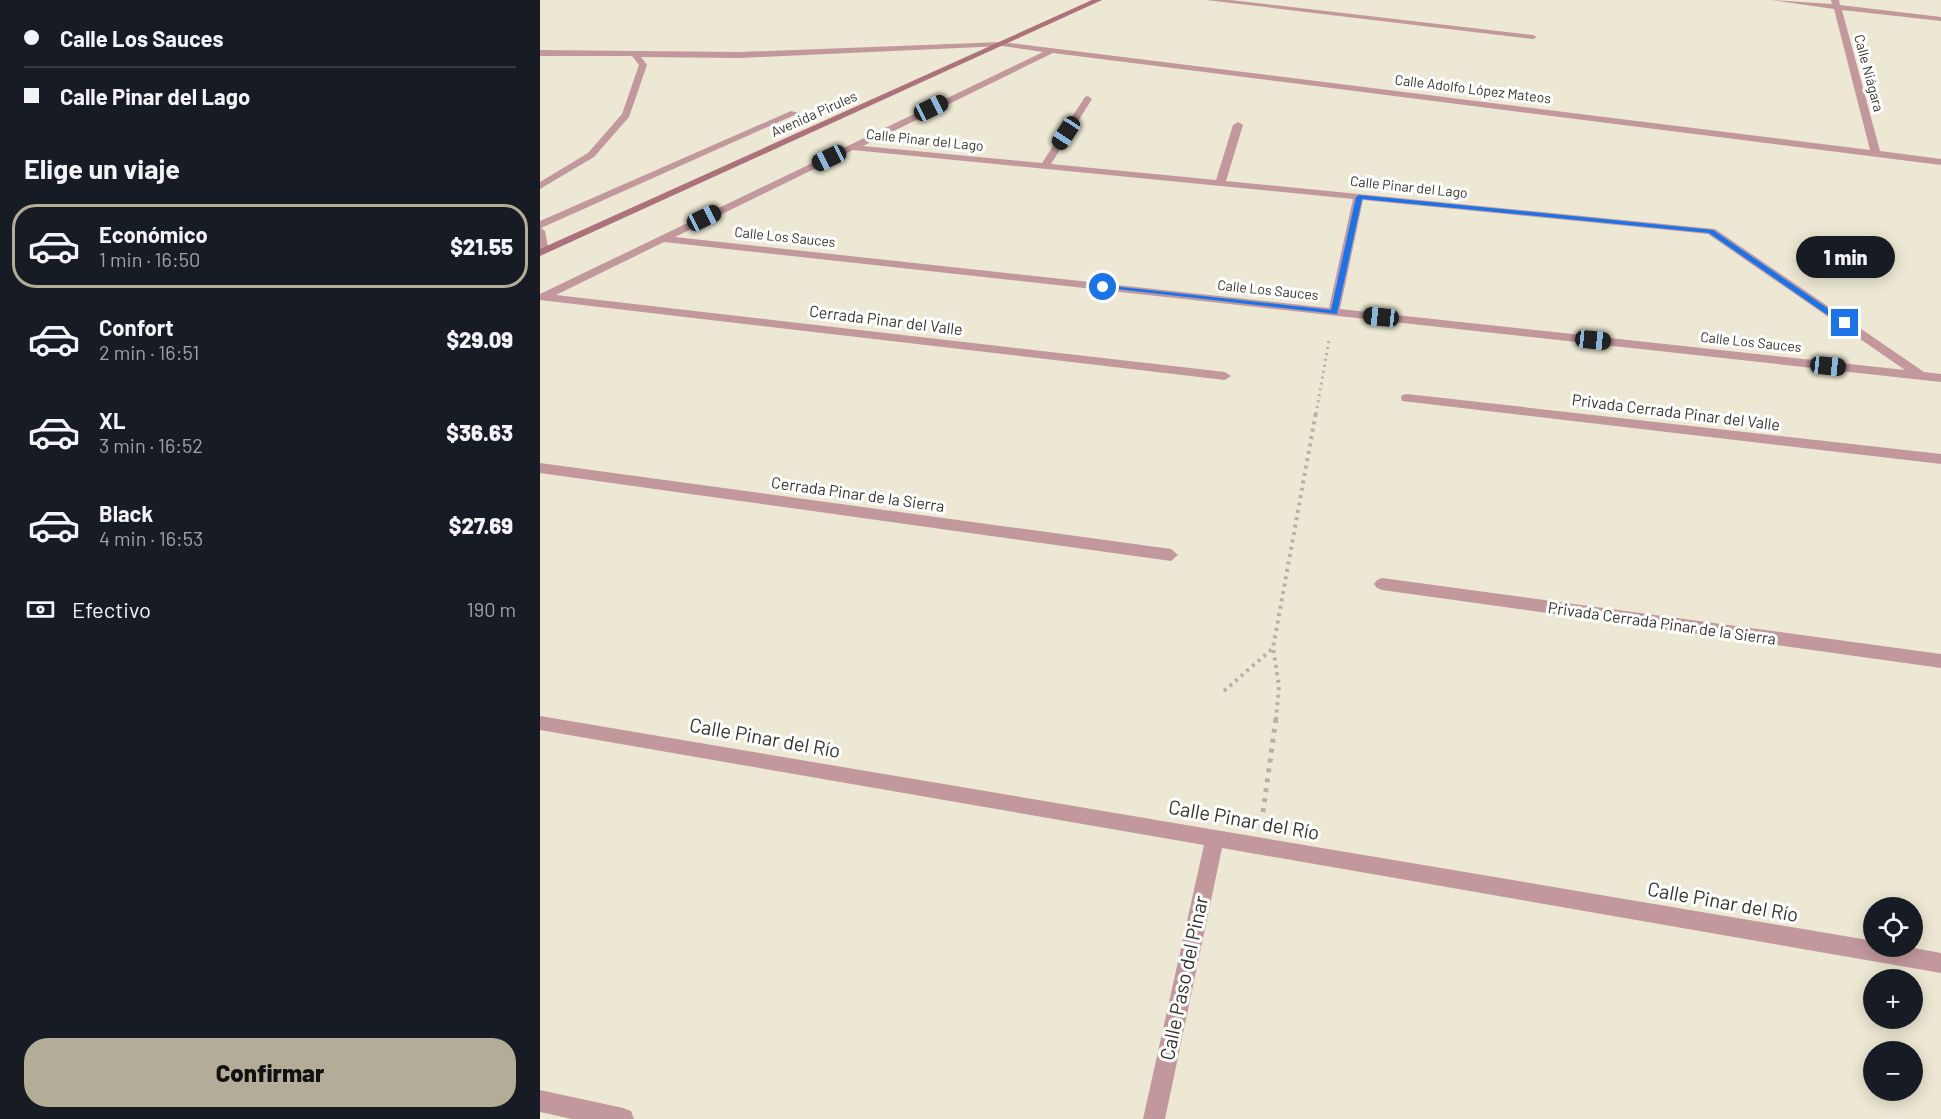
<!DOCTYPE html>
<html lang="es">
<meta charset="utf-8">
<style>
:root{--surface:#171b24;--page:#242831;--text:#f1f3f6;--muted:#9ea1a6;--line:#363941;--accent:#b3ac97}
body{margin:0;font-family:Barlow,sans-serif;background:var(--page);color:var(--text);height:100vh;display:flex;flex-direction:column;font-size:22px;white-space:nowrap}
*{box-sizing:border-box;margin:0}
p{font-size:20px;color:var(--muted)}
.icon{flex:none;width:33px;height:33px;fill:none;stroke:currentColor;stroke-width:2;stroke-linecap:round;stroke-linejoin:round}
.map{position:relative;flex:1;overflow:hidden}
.drawer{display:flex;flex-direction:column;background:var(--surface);width:540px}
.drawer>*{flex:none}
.top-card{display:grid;align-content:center;height:132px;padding:0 24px;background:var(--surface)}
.controls{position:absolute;left:1323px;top:897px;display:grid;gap:12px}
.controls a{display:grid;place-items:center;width:60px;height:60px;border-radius:50%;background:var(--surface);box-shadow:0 3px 15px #0003;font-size:30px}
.end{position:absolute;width:27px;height:27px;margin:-14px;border:8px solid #1a73e8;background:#fff;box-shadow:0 0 0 3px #fff}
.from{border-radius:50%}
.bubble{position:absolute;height:42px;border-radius:21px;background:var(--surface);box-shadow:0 3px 15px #0003;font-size:20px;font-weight:800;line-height:42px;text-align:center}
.car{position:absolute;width:18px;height:36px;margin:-18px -9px;border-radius:8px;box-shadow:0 0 4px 2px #0007;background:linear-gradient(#222 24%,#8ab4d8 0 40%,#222 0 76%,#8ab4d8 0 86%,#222 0)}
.top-card b{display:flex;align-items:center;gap:21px;height:57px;font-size:22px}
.top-card b+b{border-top:2px solid var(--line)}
.top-card i{width:15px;height:15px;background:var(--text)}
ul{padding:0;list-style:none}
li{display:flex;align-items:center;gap:18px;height:84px;margin:0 12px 9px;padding:0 12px;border:3px solid transparent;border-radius:24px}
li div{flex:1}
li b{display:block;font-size:22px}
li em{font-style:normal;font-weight:800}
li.on{border-color:var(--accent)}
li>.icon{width:54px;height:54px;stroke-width:1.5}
h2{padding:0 24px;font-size:27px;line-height:72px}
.pay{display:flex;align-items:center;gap:15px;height:66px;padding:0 24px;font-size:22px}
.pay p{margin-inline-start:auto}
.action{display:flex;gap:12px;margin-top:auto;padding:12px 24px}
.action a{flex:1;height:69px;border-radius:24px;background:var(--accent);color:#111;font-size:24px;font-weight:800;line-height:69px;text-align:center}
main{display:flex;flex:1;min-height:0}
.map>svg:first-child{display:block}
</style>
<main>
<section class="drawer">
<div class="top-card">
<b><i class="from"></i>Calle Los Sauces</b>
<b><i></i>Calle Pinar del Lago</b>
</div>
<h2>Elige un viaje</h2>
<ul>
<li class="on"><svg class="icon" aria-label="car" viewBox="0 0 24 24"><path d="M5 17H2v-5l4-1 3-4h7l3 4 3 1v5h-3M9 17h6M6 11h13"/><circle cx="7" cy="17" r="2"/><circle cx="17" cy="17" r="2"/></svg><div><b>Económico</b><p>1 min · 16:50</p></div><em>$21.55</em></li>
<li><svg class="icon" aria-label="car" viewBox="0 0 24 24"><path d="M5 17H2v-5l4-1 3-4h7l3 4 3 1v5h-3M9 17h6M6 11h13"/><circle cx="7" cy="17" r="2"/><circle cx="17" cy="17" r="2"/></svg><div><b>Confort</b><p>2 min · 16:51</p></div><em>$29.09</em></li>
<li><svg class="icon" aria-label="car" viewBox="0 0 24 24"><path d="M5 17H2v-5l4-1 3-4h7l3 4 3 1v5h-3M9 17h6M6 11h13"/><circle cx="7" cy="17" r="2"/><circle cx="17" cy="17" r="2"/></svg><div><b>XL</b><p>3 min · 16:52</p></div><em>$36.63</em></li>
<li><svg class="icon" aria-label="car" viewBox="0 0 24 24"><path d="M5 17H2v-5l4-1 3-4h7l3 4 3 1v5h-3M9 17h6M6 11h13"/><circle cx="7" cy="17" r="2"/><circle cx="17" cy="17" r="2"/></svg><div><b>Black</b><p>4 min · 16:53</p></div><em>$27.69</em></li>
</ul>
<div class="pay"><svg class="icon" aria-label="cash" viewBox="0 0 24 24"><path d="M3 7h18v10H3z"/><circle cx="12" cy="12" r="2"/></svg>Efectivo<p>190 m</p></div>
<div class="action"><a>Confirmar</a></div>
</section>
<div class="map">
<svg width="1401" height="1119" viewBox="0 0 1401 1119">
<rect width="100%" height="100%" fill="#ece8d3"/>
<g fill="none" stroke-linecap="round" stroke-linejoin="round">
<path stroke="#b5b2a1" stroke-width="3" stroke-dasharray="2 4" stroke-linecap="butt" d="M 776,414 L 789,340"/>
<path stroke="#b5b2a1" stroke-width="4" stroke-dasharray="3 4.5" stroke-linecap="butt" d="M 684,691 L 732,649
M 736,720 L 739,686 L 733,648 L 776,412"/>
<path stroke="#b5b2a1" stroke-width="5" stroke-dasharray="4 6" stroke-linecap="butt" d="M 723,812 L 736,718"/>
<path fill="#c2989d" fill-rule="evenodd" d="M 666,0 L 690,0 L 993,35 L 997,37 L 993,39 Z
M 1231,0 L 1292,4 L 1291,0 L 1299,0 L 1300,5 L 1401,17 L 1401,21 L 1302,10 L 1340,151 L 1401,159 L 1401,165 L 513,53 L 323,146 L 502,163 L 545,97 L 548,96 L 552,99 L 511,164 L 676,180 L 693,125 L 698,122 L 703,125 L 686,181 L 1175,229 L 1384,372 L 1401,374 L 1401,382 L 124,242 L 16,295 L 685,372 L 691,376 L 685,380 L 0,300 L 0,294 L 503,52 L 462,46 L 199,58 L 101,57 L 107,65 L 89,117 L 54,157 L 0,189 L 0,182 L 48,153 L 82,114 L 99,65 L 92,56 L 0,56 L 0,50 L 199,52 L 462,42 L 1330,150 L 1294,9 ZM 313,150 L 813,199 L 789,308 L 135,237 ZM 823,200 L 1168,234 L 1365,370 L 800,309 Z
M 251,111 L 259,113 L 1,228 L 5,231 L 9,251 L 4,254 L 0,253 L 0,221 Z
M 867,394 L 1401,454 L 1401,464 L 862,401 L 861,398 L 862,395 Z
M 0,463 L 631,549 L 638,555 L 631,561 L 0,473 Z
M 842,578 L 1401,654 L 1401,668 L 842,590 L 837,588 L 834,584 L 837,580 Z
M 0,716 L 1334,941 L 1334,946 L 1363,946 L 1401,953 L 1401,973 L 682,848 L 625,1119 L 603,1119 L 664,845 L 0,730 Z
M 0,1090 L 83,1108 L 91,1111 L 94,1119 L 32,1119 L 0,1112 Z"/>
<path fill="#ac717a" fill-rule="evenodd" d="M 552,0 L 562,0 L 0,256 L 0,249 Z"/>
</g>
<path fill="#1a73e8" d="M 819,195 L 1173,230 L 1309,323 L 1302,325 L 1169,233 L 822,199 L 797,314 L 559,287 L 563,285 L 791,310 L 816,197 Z"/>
<g text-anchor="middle" stroke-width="6" stroke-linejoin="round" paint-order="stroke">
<g font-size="14" fill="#36342d" stroke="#fff">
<text transform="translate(1329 73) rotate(75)" y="5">Calle Niágara</text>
<text transform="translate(933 89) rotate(7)" y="5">Calle Adolfo López Mateos</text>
<text transform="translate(274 114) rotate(-24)" y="5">Avenida Pirules</text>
<text transform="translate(385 140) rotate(6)" y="5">Calle Pinar del Lago</text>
<text transform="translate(869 187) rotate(6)" y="5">Calle Pinar del Lago</text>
<text transform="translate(245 237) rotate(6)" y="5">Calle Los Sauces</text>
<text transform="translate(728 290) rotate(6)" y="5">Calle Los Sauces</text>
<text transform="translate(1211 342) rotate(6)" y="5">Calle Los Sauces</text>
</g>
<g font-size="16" fill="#36342d" stroke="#fff">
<text transform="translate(346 320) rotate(7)" y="6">Cerrada Pinar del Valle</text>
<text transform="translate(1136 412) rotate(7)" y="6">Privada Cerrada Pinar del Valle</text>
<text transform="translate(318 494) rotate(8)" y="6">Cerrada Pinar de la Sierra</text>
<text transform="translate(1122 623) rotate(8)" y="6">Privada Cerrada Pinar de la Sierra</text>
</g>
<g font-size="20" fill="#36342d" stroke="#fff">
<text transform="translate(225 738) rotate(10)" y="7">Calle Pinar del Río</text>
<text transform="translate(704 820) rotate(10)" y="7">Calle Pinar del Río</text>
<text transform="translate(1183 902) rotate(10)" y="7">Calle Pinar del Río</text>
<text transform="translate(644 978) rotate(-78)" y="7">Calle Paso del Pinar</text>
</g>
</g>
</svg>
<div class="controls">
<a><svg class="icon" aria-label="locate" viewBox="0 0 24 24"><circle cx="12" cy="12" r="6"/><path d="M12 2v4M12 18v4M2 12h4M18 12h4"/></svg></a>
<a>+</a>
<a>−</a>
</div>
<i class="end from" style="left:563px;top:287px"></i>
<i class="end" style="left:1305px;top:323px"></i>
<div class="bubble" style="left:1256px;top:236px;width:99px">1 min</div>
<i class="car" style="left:391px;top:108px;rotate:64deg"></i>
<i class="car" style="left:526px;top:133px;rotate:213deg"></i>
<i class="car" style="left:289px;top:158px;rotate:244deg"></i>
<i class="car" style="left:164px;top:218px;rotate:64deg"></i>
<i class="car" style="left:841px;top:317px;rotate:276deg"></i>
<i class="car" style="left:1053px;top:340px;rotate:96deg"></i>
<i class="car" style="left:1288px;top:366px;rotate:96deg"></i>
</div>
</main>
